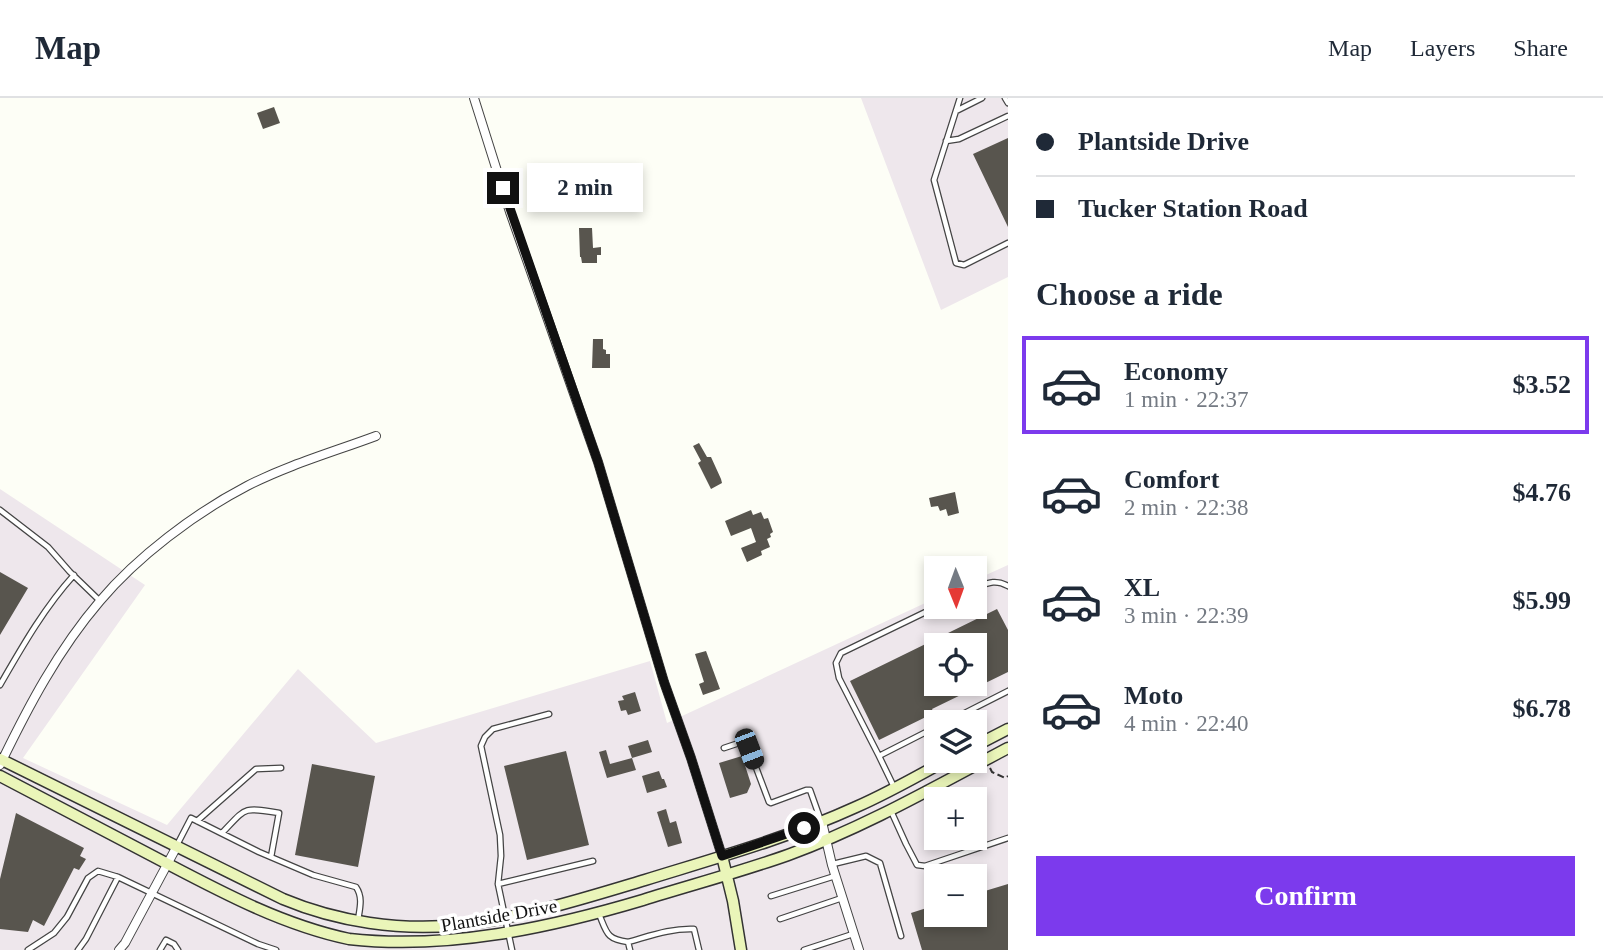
<!DOCTYPE html>
<meta charset="utf-8">
<style>
:root{--surface:#fff;--page:#f2f2f3;--text:#1f2937;--muted:#747a83;--line:#e0e1e3;--accent:#7c3aed}
body{margin:0;font-family:"Times New Roman",serif;background:var(--page);color:var(--text);height:100vh;display:flex;flex-direction:column;font-size:26px;white-space:nowrap}
*{box-sizing:border-box;margin:0}
p{font-size:23px;color:var(--muted)}
.icon{flex:none;width:38px;height:38px;fill:none;stroke:currentColor;stroke-width:2;stroke-linecap:round;stroke-linejoin:round}
.map{position:relative;flex:1;overflow:hidden}
.sheet{display:flex;flex-direction:column;background:var(--surface);width:595px}
.sheet>*{flex:none}
.guide{display:grid;align-content:center;height:154px;padding:0 28px;background:var(--surface)}
.needle{width:46px;rotate:179deg}
.tools{position:absolute;left:924px;top:458px;display:grid;gap:14px}
.tools a{display:grid;place-items:center;width:63px;height:63px;border-radius:0px;background:var(--surface);box-shadow:0 4px 10px #0003;font-size:35px}
.end{position:absolute;width:32px;height:32px;margin:-16px;border:9px solid #111;background:#fff;box-shadow:0 0 0 4px #fff}
.from{border-radius:50%}
.bubble{position:absolute;height:49px;border-radius:0px;background:var(--surface);box-shadow:0 4px 10px #0003;font-size:23px;font-weight:600;line-height:49px;text-align:center}
.car{position:absolute;width:21px;height:42px;margin:-21px -10px;border-radius:9px;box-shadow:0 0 5px 2px #0007;background:linear-gradient(#222 24%,#8ab4d8 0 40%,#222 0 76%,#8ab4d8 0 86%,#222 0)}
.guide b{display:flex;align-items:center;gap:24px;height:66px;font-size:26px}
.guide b+b{border-top:2px solid var(--line)}
.guide i{width:18px;height:18px;background:var(--text)}
ul{padding:0;list-style:none}
li{display:flex;align-items:center;gap:21px;height:98px;margin:0 14px 10px;padding:0 14px;border:4px solid transparent;border-radius:0px}
li div{flex:1}
li b{display:block;font-size:26px}
li em{font-style:normal;font-weight:600}
li.on{border-color:var(--accent)}
li>.icon{width:63px;height:63px;stroke-width:1.5}
h2{padding:0 28px;font-size:32px;line-height:84px}
.primary-button{display:flex;gap:14px;margin-top:auto;padding:14px 28px}
.primary-button a{flex:1;height:80px;border-radius:0px;background:var(--accent);color:#fff;font-size:28px;font-weight:600;line-height:80px;text-align:center}
header{display:flex;align-items:center;gap:42px;box-sizing:border-box;height:98px;padding:0 35px;background:var(--surface);border-bottom:2px solid var(--line)}
header strong{font-size:33px}
nav{display:flex;gap:38px;margin-inline-start:auto;font-size:24px}
main{display:flex;flex:1;min-height:0}
.map>svg:first-child{display:block}
</style>
<header>
<strong>Map</strong>
<nav><a>Map</a><a>Layers</a><a>Share</a></nav>
</header>
<main>
<div class="map">
<svg width="1008" height="852" viewBox="0 0 1008 852">
<rect width="100%" height="100%" fill="#fdfef6"/>
<path fill="#eee7ec" fill-rule="evenodd" d="M 861,0 L 1008,0 L 1008,179 L 941,212 Z
M 0,391 L 145,487 L 23,660 L 167,727 L 298,571 L 376,645 L 650,563 L 667,625 L 936,500 L 936,509 L 975,509 L 975,482 L 1008,467 L 1008,852 L 0,852 ZM 936,548 L 975,548 L 975,586 L 936,586 ZM 936,625 L 975,625 L 975,663 L 936,663 ZM 936,702 L 975,702 L 975,740 L 936,740 ZM 936,779 L 975,779 L 975,817 L 936,817 Z"/>
<path fill="#58554e" fill-rule="evenodd" d="M 274,9 L 280,25 L 263,31 L 257,15 Z
M 1008,40 L 1008,129 L 973,56 Z
M 579,130 L 592,130 L 593,150 L 601,149 L 601,157 L 597,157 L 597,165 L 582,165 L 581,159 L 580,159 Z
M 593,241 L 603,241 L 603,251 L 606,252 L 606,256 L 610,256 L 610,270 L 592,270 Z
M 699,345 L 707,359 L 711,359 L 721,381 L 722,385 L 711,391 L 698,365 L 701,363 L 693,348 Z
M 955,394 L 959,415 L 948,418 L 946,411 L 940,413 L 938,408 L 931,409 L 929,400 Z
M 751,412 L 753,417 L 761,414 L 764,421 L 768,420 L 773,434 L 770,436 L 771,439 L 767,441 L 770,449 L 761,453 L 762,457 L 747,464 L 741,450 L 756,444 L 751,430 L 731,438 L 725,423 Z
M 0,474 L 28,490 L 0,537 Z
M 997,511 L 1008,532 L 1008,574 L 932,611 L 934,615 L 879,642 L 850,583 ZM 936,548 L 975,548 L 975,586 L 936,586 Z
M 706,553 L 720,591 L 703,597 L 699,586 L 704,584 L 695,556 Z
M 635,594 L 641,613 L 628,617 L 626,612 L 621,613 L 618,603 L 624,602 L 622,598 Z
M 648,642 L 652,654 L 632,660 L 636,672 L 607,680 L 599,654 L 606,652 L 610,666 L 632,660 L 628,648 Z
M 566,653 L 589,747 L 527,762 L 504,668 Z
M 742,658 L 751,686 L 747,695 L 730,700 L 719,665 Z
M 312,666 L 375,678 L 358,769 L 295,757 Z
M 659,673 L 662,681 L 664,681 L 667,689 L 647,695 L 642,678 Z
M 666,711 L 670,725 L 676,723 L 682,745 L 668,749 L 657,714 Z
M 16,715 L 84,750 L 80,758 L 86,761 L 79,772 L 74,770 L 44,828 L 33,822 L 28,834 L 0,831 L 0,781 Z
M 1008,786 L 1008,852 L 922,852 L 911,815 L 936,807 L 936,817 L 975,817 L 975,796 Z"/>
<g fill="none" stroke-linecap="round" stroke-linejoin="round">
<g stroke="#444" stroke-width="7">
<path id="lane" d="M 960,0 L 934,82 L 956,165 L 964,167 L 1008,145
M 1005,0 L 1008,5
M 956,13 L 982,0
M 946,43 L 959,41 L 1008,18
M 0,412 L 48,449 L 70,474 L 99,502
M 975,490 C 988,485 995,481 1008,488
M 0,587 C 22,549 44,510 74,477
M 945,625 L 1008,593
M 724,650 L 739,645 L 749,651 L 769,704 L 771,705 L 806,692 L 810,692 L 821,723
M 879,658 L 839,580 L 836,565 L 841,555 L 936,509
M 894,689 L 879,658 L 936,629
M 891,713 L 906,746 L 917,767 L 925,768 L 1008,740
M 197,723 L 256,671 L 281,670
M 222,735 C 247,709 242,709 279,715 L 271,759
M 177,747 L 191,720 L 259,754 L 313,777 L 356,789 C 363,799 360,810 358,822
M 833,766 L 866,758 L 880,765 L 901,838
M 498,786 L 593,763
M 771,798 L 835,778
M 599,816 C 607,835 606,841 628,844
M 780,821 L 842,800
M 28,852 L 54,835 L 67,819 L 88,780 L 98,773 L 118,779 L 258,846 L 276,852
M 78,852 L 86,841 L 118,779
M 160,852 L 166,842 L 174,846 L 178,852
M 512,852 L 498,786 L 501,758 L 500,737 L 481,648 L 485,639 L 493,631 L 549,616
M 630,852 L 628,844 C 650,838 671,830 694,831 L 699,852
M 804,852 L 853,836"/>
</g>
<g stroke="#444" stroke-width="10">
<path id="street" d="M 474,0 L 510,114 L 598,364 L 664,584 L 691,660 L 722,758
M 0,667 C 28,609 58,552 100,503 C 137,459 195,415 247,388 C 288,367 333,354 376,338
M 822,724 L 832,767 L 859,852
M 119,852 L 125,845 L 177,748"/>
</g>
<g stroke="#333" stroke-width="13">
<path id="secondary" d="M 975,648 L 1008,631
M 0,661 L 283,801 C 338,824 400,833 459,827 C 522,820 585,800 645,782 C 716,760 788,740 856,709 C 886,696 916,679 945,663
M 0,678 C 55,707 109,735 164,764 C 223,795 283,827 349,841 C 447,852 549,830 643,802 C 691,787 740,774 788,757 C 865,729 936,688 1008,650
M 722,758 L 733,803 L 741,852"/>
</g>
<path stroke="#333" stroke-width="2" stroke-dasharray="7 3.5" stroke-linecap="butt" d="M 990,670 L 992,674 L 1005,680 L 1008,678"/>
<use href="#lane" stroke="#fff" stroke-width="4.5"/>
<use href="#street" stroke="#fff" stroke-width="8"/>
<use href="#secondary" stroke="#eaf5b9" stroke-width="10"/>
</g>
<g fill="none" stroke-linecap="round" stroke-linejoin="round">
<path stroke="#111" stroke-width="9" d="M 503,90 L 598,364 L 664,584 L 691,660 L 722,758 L 804,730"/>
</g>
<g text-anchor="middle" stroke-width="7" stroke-linejoin="round" paint-order="stroke">
<g font-size="19" fill="#111" stroke="#fff">
<text transform="translate(499 817) rotate(-10)" y="7">Plantside Drive</text>
</g>
</g>
</svg>
<div class="tools">
<a><svg class="needle" viewBox="-14 -14 28 28"><path d="M0-13l5 13h-10z" fill="#e53935"/><path d="M0 13l5-13h-10z" fill="#747a83"/></svg></a>
<a><svg class="icon" aria-label="locate" viewBox="0 0 24 24"><circle cx="12" cy="12" r="6"/><path d="M12 2v4M12 18v4M2 12h4M18 12h4"/></svg></a>
<a><svg class="icon" aria-label="layers" viewBox="0 0 24 24"><path d="M12 4l9 5-9 5-9-5zM3 14l9 5 9-5"/></svg></a>
<a>+</a>
<a>−</a>
</div>
<i class="end from" style="left:804px;top:730px"></i>
<i class="end" style="left:503px;top:90px"></i>
<div class="bubble" style="left:527px;top:65px;width:116px">2 min</div>
<i class="car" style="left:749px;top:651px;rotate:159deg"></i>
</div>
<section class="sheet">
<div class="guide">
<b><i class="from"></i>Plantside Drive</b>
<b><i></i>Tucker Station Road</b>
</div>
<h2>Choose a ride</h2>
<ul>
<li class="on"><svg class="icon" aria-label="car" viewBox="0 0 24 24"><path d="M5 17H2v-5l4-1 3-4h7l3 4 3 1v5h-3M9 17h6M6 11h13"/><circle cx="7" cy="17" r="2"/><circle cx="17" cy="17" r="2"/></svg><div><b>Economy</b><p>1 min · 22:37</p></div><em>$3.52</em></li>
<li><svg class="icon" aria-label="car" viewBox="0 0 24 24"><path d="M5 17H2v-5l4-1 3-4h7l3 4 3 1v5h-3M9 17h6M6 11h13"/><circle cx="7" cy="17" r="2"/><circle cx="17" cy="17" r="2"/></svg><div><b>Comfort</b><p>2 min · 22:38</p></div><em>$4.76</em></li>
<li><svg class="icon" aria-label="car" viewBox="0 0 24 24"><path d="M5 17H2v-5l4-1 3-4h7l3 4 3 1v5h-3M9 17h6M6 11h13"/><circle cx="7" cy="17" r="2"/><circle cx="17" cy="17" r="2"/></svg><div><b>XL</b><p>3 min · 22:39</p></div><em>$5.99</em></li>
<li><svg class="icon" aria-label="car" viewBox="0 0 24 24"><path d="M5 17H2v-5l4-1 3-4h7l3 4 3 1v5h-3M9 17h6M6 11h13"/><circle cx="7" cy="17" r="2"/><circle cx="17" cy="17" r="2"/></svg><div><b>Moto</b><p>4 min · 22:40</p></div><em>$6.78</em></li>
</ul>
<div class="primary-button"><a>Confirm</a></div>
</section>
</main>
